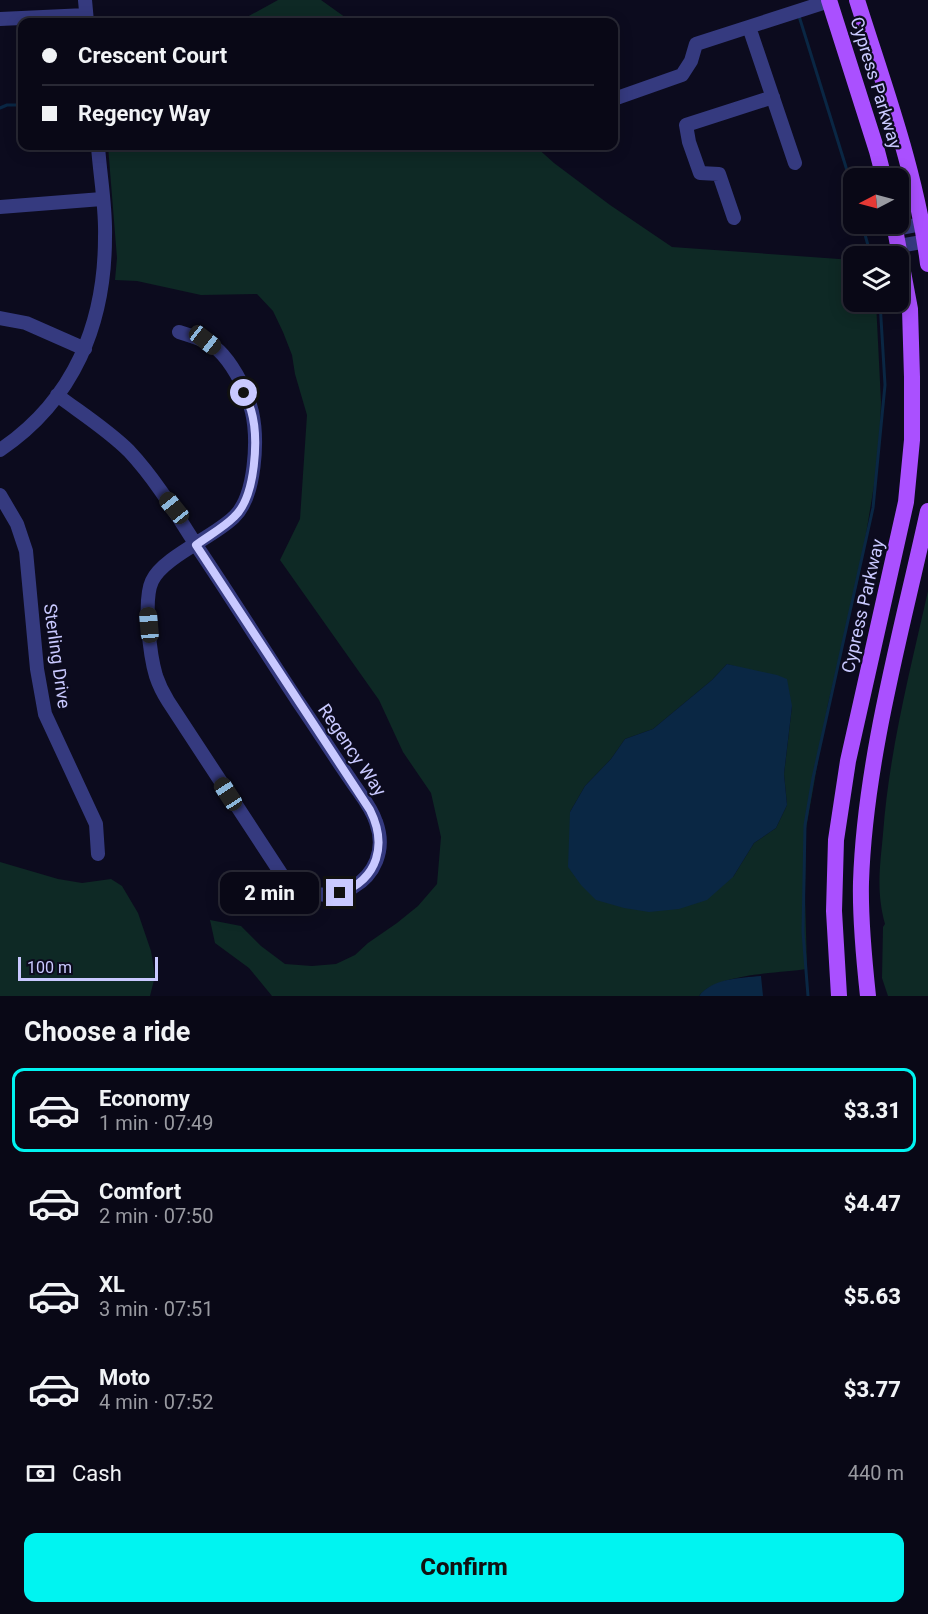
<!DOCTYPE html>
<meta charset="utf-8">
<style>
:root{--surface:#090816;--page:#12111f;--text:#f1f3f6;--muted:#999aa1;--line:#292935;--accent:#00f4f1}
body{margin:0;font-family:Roboto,sans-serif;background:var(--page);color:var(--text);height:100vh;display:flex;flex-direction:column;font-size:22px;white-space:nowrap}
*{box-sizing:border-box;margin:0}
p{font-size:20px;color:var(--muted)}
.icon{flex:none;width:33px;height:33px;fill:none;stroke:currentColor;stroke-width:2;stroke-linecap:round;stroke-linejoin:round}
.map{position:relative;height:996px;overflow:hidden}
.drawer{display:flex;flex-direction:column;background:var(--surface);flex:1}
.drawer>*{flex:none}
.banner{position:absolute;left:18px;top:18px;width:600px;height:132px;border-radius:12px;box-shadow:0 3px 15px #0003,0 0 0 2px var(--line);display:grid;align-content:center;height:132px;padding:0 24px;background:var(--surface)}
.needle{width:39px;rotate:264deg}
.tools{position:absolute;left:843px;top:168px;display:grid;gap:12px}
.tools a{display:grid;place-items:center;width:66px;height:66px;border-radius:12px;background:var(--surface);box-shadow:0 3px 15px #0003,0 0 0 2px var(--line);font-size:30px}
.scale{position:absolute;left:18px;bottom:15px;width:140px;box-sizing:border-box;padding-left:6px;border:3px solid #c9c9ff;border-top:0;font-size:16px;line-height:21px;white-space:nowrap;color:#c9c9ff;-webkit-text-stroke:4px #0c0b1e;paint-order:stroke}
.end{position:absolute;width:27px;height:27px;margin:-14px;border:8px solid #c9c9ff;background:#111;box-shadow:0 0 0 3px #111}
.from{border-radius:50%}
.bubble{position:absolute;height:42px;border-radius:12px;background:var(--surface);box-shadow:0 3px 15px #0003,0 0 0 2px var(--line);font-size:20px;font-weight:800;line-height:42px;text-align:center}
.car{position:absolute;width:18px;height:36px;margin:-18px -9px;border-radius:8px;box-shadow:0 0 4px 2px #0007;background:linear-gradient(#222 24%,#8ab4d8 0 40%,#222 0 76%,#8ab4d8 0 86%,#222 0)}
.banner b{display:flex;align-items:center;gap:21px;height:57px;font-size:22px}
.banner b+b{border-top:2px solid var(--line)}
.banner i{width:15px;height:15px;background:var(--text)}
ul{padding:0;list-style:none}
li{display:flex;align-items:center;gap:18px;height:84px;margin:0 12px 9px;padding:0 12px;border:3px solid transparent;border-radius:12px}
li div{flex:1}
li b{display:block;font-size:22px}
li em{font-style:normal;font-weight:800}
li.active{border-color:var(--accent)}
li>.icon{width:54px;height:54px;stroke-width:1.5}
h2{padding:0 24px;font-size:27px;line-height:72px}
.pay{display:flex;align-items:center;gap:15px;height:66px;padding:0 24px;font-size:22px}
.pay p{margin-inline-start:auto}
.primary-button{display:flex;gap:12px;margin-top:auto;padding:12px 24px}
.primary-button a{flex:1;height:69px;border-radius:12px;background:var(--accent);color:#111;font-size:24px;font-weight:800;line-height:69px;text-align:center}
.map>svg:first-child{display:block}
</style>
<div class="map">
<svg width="928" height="996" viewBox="0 0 928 996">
<rect width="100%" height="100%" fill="#0c0b1e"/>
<path fill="#0e2925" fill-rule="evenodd" d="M 278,0 L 321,0 L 349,20 L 357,22 L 238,22 Z
M 108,146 L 535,146 L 554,163 L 610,205 L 672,247 L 853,260 L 854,302 L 876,302 L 881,402 L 879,455 L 859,577 L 828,704 L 806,829 L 805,895 L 807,969 C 779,973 716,974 699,996 L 272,996 L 249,968 L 215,943 L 210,920 L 241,926 L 261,946 L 285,964 L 312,966 L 336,964 L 355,955 L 368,943 L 397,923 L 418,906 L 437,884 L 441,837 L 431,793 L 403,752 L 379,700 L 280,560 L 300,519 L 307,415 L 295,374 L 292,355 L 283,332 L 273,311 L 257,294 L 201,295 L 137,281 L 115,280 L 117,258 ZM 727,664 L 748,670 L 792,706 L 784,774 L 787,805 L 776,828 L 754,843 L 733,877 L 570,829 L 570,812 L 585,786 L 611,759 L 625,739 L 653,729 L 712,680 Z
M 928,591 L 928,996 L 888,996 L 882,978 L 883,927 L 885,924 C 876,891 880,867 883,834 C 889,752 910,671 928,591 Z
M 0,862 L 58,879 L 82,883 L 111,879 L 122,886 L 138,913 L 151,951 L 155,976 L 150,996 L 0,996 Z"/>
<path fill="#0a2744" d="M 727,664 L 777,675 L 787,679 L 792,706 L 784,774 L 787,805 L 776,828 L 754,843 L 733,877 L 707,900 L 679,909 L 649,912 L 624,908 L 596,900 L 581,885 L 568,867 L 570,812 L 585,786 L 611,759 L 625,739 L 653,729 L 712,680 Z
M 761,976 L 763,996 L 699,996 C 713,978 740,978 761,976 Z"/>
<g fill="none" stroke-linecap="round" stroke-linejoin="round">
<path stroke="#0a2744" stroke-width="3" d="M 799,16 L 854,193
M 0,108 L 7,105 L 22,105
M 862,224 L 871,256
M 808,996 L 803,932 L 805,825 L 813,778 L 873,508 L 885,385 L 880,302"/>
<path stroke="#353a7f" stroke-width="14" d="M 85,0 L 87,22
M 0,19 L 86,15
M 749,27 L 795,163
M 614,99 L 682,75 L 691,61 L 696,44 L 829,1
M 0,207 L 102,199
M 734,218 L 719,174 L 700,173 L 689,142 L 686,125 L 773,97
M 895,229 L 928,223
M 899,246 L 928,241
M 0,318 L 26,323 L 85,349
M 57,395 C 81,413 108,430 129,451 C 157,481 178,517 200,551 C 233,600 264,650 297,700 C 315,726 332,753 350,779 C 359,793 371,806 376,822 C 397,879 325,921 282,875 L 168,701 C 163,693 159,685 156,676 C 150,656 143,600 152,581 C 163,557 214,537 234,517 C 256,496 258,439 252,412 C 247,392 236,370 223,355 C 211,341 195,337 179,332
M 0,450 C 74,400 105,324 105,237 C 106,207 100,176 98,146
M 0,495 L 17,524 L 26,551 L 37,669 L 45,714 L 96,824 L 98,854"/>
<path stroke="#aa50ff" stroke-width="16" d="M 829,0 L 877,151 L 884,178
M 857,0 C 884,86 917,174 928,264
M 839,996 L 834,911 L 836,840 L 848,761 L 906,502 L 912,440 L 912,377 L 910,309 L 894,224
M 868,996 C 864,959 860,920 861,882 C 865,760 902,630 928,511"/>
</g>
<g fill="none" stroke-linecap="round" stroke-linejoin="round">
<path stroke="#c9c9ff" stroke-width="8" d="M 244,393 C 246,399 249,404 251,410 C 259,437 256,497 234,517 C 223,528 208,536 196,545 L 370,810 C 387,844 379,879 340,893"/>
</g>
<g text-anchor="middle" stroke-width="4.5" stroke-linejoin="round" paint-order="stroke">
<g font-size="18" fill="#c9c9ff" stroke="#0c0b1e">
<text transform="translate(876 83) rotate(73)" y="6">Cypress Parkway</text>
<text transform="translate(863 606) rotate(-77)" y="6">Cypress Parkway</text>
<text transform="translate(57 656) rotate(82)" y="6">Sterling Drive</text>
<text transform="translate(352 750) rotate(56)" y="6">Regency Way</text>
</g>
</g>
</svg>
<div class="tools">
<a><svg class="needle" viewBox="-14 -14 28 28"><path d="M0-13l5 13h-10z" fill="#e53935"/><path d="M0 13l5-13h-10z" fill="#999aa1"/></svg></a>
<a><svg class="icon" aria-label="layers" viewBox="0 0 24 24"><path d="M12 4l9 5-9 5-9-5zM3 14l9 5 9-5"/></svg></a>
</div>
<div class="scale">100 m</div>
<i class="end from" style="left:244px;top:393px"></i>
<i class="end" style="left:340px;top:893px"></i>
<div class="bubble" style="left:220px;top:872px;width:99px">2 min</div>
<i class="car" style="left:205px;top:340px;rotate:128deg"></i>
<i class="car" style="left:174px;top:508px;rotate:321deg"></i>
<i class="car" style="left:149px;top:625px;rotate:355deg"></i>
<i class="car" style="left:228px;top:794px;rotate:327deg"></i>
<div class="banner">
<b><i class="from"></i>Crescent Court</b>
<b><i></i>Regency Way</b>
</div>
</div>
<section class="drawer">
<h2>Choose a ride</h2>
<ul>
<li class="active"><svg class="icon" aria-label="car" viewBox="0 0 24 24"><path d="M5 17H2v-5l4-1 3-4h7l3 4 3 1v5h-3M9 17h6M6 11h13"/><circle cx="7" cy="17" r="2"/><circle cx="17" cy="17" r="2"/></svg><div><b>Economy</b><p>1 min · 07:49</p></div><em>$3.31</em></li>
<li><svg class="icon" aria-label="car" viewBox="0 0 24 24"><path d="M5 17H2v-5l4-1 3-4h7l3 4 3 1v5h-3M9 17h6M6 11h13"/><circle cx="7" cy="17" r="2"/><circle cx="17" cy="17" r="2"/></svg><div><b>Comfort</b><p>2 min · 07:50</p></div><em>$4.47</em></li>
<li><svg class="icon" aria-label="car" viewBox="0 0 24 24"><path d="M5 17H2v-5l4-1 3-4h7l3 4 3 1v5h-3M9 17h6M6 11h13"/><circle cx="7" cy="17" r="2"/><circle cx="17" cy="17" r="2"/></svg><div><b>XL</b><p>3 min · 07:51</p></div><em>$5.63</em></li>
<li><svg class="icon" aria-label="car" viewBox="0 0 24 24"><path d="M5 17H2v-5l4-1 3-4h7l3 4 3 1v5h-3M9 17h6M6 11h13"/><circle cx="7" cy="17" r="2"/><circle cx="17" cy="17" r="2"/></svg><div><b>Moto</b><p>4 min · 07:52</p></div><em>$3.77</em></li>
</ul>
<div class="pay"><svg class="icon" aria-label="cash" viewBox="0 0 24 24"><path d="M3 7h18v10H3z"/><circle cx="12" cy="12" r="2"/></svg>Cash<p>440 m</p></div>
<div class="primary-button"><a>Confirm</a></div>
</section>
